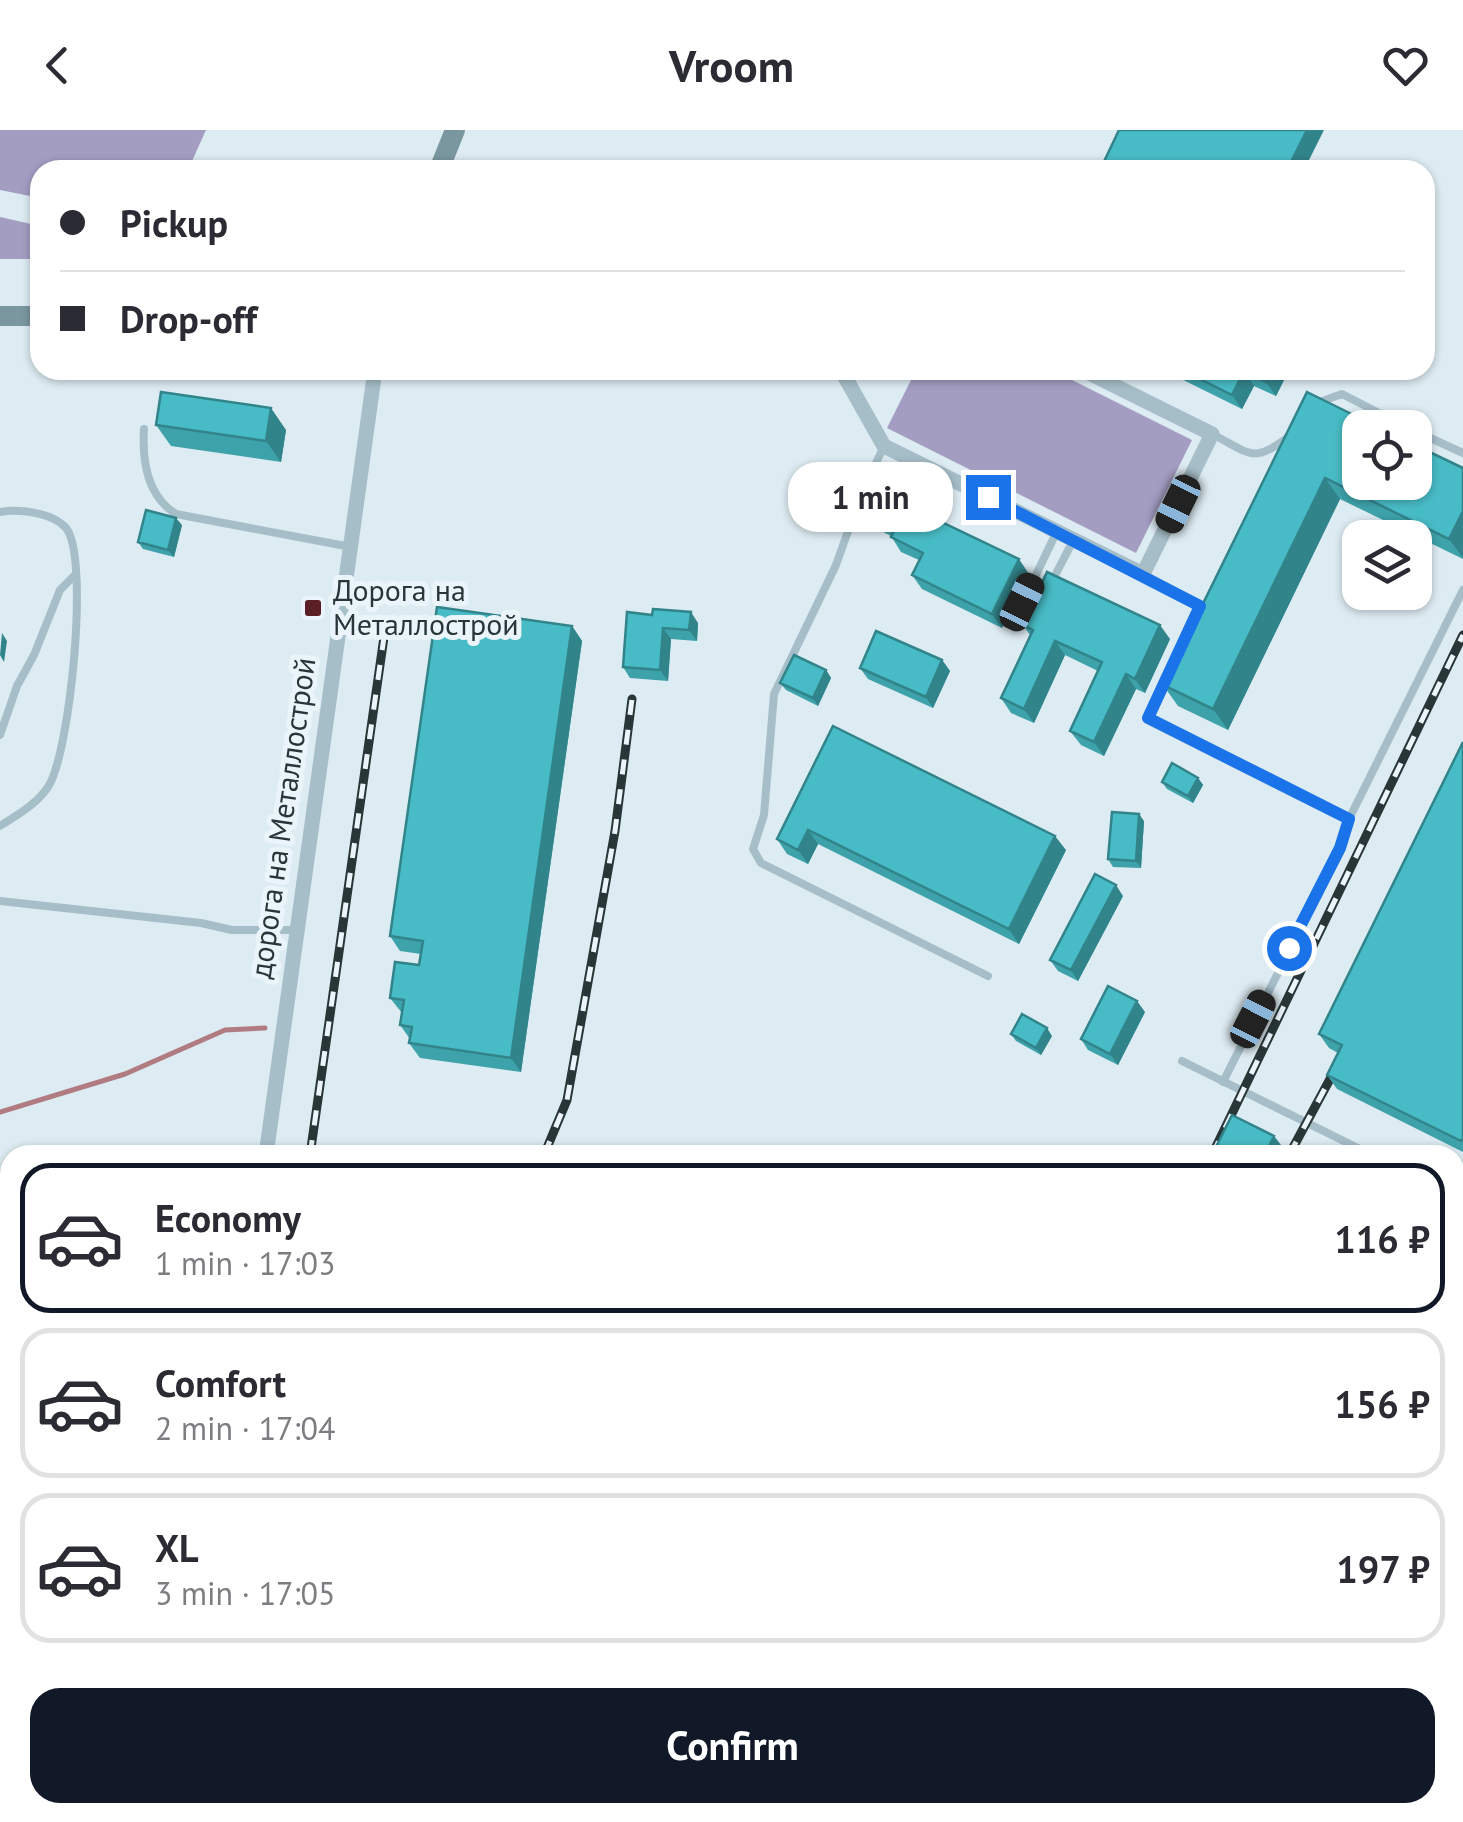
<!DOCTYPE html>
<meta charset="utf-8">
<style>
:root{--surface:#fff;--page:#f2f2f3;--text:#2b2b33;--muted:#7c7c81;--line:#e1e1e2;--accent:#111827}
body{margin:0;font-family:"PT Sans",sans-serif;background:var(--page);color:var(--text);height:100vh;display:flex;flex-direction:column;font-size:38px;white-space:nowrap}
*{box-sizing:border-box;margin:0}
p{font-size:32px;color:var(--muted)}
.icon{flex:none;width:55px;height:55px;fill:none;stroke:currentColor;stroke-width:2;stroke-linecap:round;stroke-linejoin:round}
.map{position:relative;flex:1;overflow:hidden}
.drawer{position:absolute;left:0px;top:1015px;width:1465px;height:678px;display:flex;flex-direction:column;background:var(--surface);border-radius:30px 30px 0 0;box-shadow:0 2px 8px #0004}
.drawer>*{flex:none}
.top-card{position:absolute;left:30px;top:30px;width:1405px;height:220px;border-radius:30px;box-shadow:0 2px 8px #0004;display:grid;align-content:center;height:220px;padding:0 30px;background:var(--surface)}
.tools{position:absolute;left:1342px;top:280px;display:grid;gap:20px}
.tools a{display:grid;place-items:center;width:90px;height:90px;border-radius:20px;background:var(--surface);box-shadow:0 2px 8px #0004;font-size:50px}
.end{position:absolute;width:45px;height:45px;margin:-22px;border:12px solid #1a73e8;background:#fff;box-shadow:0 0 0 5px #fff}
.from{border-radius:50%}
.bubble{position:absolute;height:70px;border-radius:30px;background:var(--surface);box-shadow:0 2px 8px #0004;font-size:32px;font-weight:700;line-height:70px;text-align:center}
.car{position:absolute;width:30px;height:60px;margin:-30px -15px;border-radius:12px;box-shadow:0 0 8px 2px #0007;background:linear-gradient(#222 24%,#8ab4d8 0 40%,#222 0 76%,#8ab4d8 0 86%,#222 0)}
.top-card b{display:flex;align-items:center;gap:35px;height:95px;font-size:38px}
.top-card b+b{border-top:2px solid var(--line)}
.top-card i{width:25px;height:25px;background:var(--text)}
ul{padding:18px 0 0;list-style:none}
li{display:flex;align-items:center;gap:30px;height:150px;margin:0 20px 15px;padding:0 10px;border:5px solid var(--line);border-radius:30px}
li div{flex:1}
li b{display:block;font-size:38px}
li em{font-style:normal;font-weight:700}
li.selected{border-color:var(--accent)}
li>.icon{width:90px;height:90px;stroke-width:1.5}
.cta{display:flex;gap:20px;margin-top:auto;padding:20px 30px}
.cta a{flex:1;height:115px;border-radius:30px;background:var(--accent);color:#fff;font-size:40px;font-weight:700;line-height:115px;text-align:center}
header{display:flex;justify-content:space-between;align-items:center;height:130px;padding:0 30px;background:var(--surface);font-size:45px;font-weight:700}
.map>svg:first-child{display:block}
</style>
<header><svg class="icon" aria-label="back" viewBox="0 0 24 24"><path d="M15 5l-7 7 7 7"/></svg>Vroom<svg class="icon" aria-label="heart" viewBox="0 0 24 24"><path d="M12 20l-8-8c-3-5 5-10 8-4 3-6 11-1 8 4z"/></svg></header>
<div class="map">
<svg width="1463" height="1692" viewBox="0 0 1463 1692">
<rect width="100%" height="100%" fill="#ddebf2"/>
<path fill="#a39dc2" d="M 0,0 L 206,0 L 188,40 L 40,40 L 40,68 L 0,60 Z
M 0,87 L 40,96 L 40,129 L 0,129 Z
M 916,240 L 1052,240 L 1192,310 L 1136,423 L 887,298 Z"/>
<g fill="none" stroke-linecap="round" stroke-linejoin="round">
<path stroke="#b07c82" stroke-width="5" d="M 0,982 L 125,944 L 225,900 L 265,898"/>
<path stroke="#a6bec8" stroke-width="8" d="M 1314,274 L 1342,264 L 1408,298
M 144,299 C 142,332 147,366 176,384 L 351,417
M 1415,301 L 1463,323
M 1212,304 C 1248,322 1252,335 1287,308
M 884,316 L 861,365 L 836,435 L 774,564 L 764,685 L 753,719 L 761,733 L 988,846
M 0,382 C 19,379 52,382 66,398 C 90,427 70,624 48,657 C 37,674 17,685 0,696
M 1143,444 L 1200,475 L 1175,531
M 1050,455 L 1074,409
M 1023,472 L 1057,401
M 1168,549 L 1148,589 L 1349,689 L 1341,718 L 1223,952
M 0,605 L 17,556 L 34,525 L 60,460 L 76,444
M 1349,689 L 1463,460
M 0,771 L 201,793 L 232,800 L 298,800
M 1182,931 L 1372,1025
M 1455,1066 L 1463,1070
M 1455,1517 L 1463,1526
M 4,1664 L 10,1658
M 1179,1692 L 1184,1682"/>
<path stroke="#a6bec8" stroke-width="15" d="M 841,240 L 884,316 L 1143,444 L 1212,304 L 1083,240
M 266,1025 L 375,240
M 183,1682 L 183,1692"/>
<path stroke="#7a979f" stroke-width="20" d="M 439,40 L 455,0
M 0,186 L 40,186"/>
<g stroke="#293638" stroke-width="9">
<path id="rail" d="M 310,1025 L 385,500
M 544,1025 L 567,970 L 615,701 L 632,569
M 1212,1025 L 1463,505
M 1289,1025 L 1343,925
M 1455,1461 L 1463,1443
M 92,1692 L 102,1682
M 233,1692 L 245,1682
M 412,1692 L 420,1682
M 857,1692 L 865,1682
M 1344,1692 L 1348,1682"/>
</g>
<use href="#rail" stroke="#eaf4fa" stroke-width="5" stroke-dasharray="15" stroke-linecap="butt"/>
</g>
<path fill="#3ea2aa" d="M 1163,240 L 1289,240 L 1276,266 L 1254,256 L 1242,279 Z
M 1307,262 L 1463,338 L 1463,429 L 1340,369 L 1228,600 L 1178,576 L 1163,555 Z
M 156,295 L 286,300 L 281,332 L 171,316 Z
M 854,383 L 1029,444 L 1002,498 L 922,459 L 912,445 L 919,430 L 901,422 L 891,406 L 859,390 Z
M 182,395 L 174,427 L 143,419 L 138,412 Z
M 627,482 L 698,493 L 697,511 L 671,509 L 668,551 L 630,548 L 623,537 Z
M 1023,495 L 1170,509 L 1145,563 L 1136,559 L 1104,626 L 1081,615 L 1070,601 L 1098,541 L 1065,525 L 1034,593 L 1011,583 L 1001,568 L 1030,505 Z
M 572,496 L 582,511 L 521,942 L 420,928 L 409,913 L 410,909 L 400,895 L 402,883 L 390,868 L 419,835 L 421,824 L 400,821 L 390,806 Z
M 942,530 L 950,541 L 933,578 L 868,549 L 860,538 Z
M 826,540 L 831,548 L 818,576 L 786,560 L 780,553 Z
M 833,596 L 1066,720 L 1019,814 L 818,714 L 808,734 L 787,724 L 777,709 Z
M 1463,612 L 1463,1022 L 1337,959 L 1327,945 L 1338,923 L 1329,918 L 1319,904 Z
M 1198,648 L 1203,655 L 1193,673 L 1167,659 L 1162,652 Z
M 1144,691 L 1141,738 L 1113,737 L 1108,729 Z
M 1123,766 L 1078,851 L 1058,841 L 1050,830 Z
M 1145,882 L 1118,935 L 1088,920 L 1081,909 Z
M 1011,904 L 1052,906 L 1041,925 L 1016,911 Z"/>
<path fill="#32848b" d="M 1307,0 L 1324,0 L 1304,40 L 1287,40 Z
M 1272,240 L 1289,240 L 1276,266 L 1266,252 Z
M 1244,241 L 1254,256 L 1242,279 L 1232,265 Z
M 271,278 L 286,300 L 281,332 L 266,311 Z
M 1325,348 L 1340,369 L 1228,600 L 1213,579 Z
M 1463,381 L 1463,428 L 1449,409 Z
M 176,388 L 182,395 L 174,427 L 168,420 Z
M 1019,429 L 1029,444 L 1002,498 L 992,484 Z
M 691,482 L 698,493 L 697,511 L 689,500 Z
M 1160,495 L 1170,509 L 1145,563 L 1135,549 Z
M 572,496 L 582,511 L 521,942 L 511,928 Z
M 663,498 L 671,509 L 668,551 L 660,540 Z
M 2,503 L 7,511 L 4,532 L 0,525 Z
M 1055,511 L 1065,525 L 1034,593 L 1024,579 Z
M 942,530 L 950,541 L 933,578 L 926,567 Z
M 826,540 L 831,548 L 818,576 L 813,568 Z
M 1126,544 L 1136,559 L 1104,626 L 1094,612 Z
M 1198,648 L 1203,655 L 1193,673 L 1188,666 Z
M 1139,684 L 1144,691 L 1141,738 L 1136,731 Z
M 808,700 L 818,714 L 808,734 L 798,720 Z
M 1055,706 L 1066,720 L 1019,814 L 1009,799 Z
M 1116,755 L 1123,766 L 1078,851 L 1071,840 Z
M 1137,871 L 1145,882 L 1118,935 L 1110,924 Z
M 1047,898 L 1052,906 L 1041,925 L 1036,918 Z
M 1274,1006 L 1285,1020 L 1282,1025 L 1265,1025 Z
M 1463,1170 L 1463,1207 L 1455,1224 L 1455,1188 Z
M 1463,1391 L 1463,1416 L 1455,1430 L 1455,1406 Z
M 769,1682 L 778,1682 L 784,1691 L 761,1692 Z
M 1146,1682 L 1163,1682 L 1159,1692 L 1142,1692 Z"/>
<path fill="#48bcc6" stroke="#32848b" stroke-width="2.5" d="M 1119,0 L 1307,0 L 1287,40 L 1100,40 Z
M 1182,240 L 1272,240 L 1266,252 L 1244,241 L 1232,265 Z
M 161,262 L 271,278 L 266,311 L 156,295 Z
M 1307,262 L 1380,298 L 1360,298 L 1360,352 L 1415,352 L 1415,315 L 1463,338 L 1463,381 L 1449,409 L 1325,348 L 1213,579 L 1163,555 Z
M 863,364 L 902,383 L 893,402 L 854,383 Z
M 906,375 L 1019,429 L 992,484 L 912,445 L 923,423 L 891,407 Z
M 146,380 L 176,388 L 168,420 L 138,412 Z
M 1047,442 L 1160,495 L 1135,549 L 1126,544 L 1094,612 L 1070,601 L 1102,532 L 1055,511 L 1024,579 L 1001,568 L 1033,500 L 1023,495 Z
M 437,477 L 572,496 L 511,928 L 409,913 L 412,897 L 400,895 L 404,870 L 390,868 L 395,832 L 419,835 L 423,811 L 390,806 Z
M 653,479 L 691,482 L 689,500 L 663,498 L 660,540 L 623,537 L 627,482 L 652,485 Z
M 876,501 L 942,530 L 926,567 L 860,538 Z
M 794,525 L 826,540 L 813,568 L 780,553 Z
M 833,596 L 1055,706 L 1009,799 L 808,700 L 798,720 L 777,709 Z
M 1463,612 L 1463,1008 L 1461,1011 L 1327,945 L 1342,915 L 1319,904 Z
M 1172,633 L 1198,648 L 1188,666 L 1162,652 Z
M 1112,682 L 1139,684 L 1136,731 L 1108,729 Z
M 1095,744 L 1116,755 L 1071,840 L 1050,830 Z
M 1108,856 L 1137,871 L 1110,924 L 1081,909 Z
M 1022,884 L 1047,898 L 1036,918 L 1011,904 Z
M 1232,985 L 1274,1006 L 1265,1025 L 1212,1025 Z
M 1463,1108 L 1463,1170 L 1455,1188 L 1455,1126 Z
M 1455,1370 L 1463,1375 L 1463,1391 L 1455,1406 Z
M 1463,1646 L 1463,1692 L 1441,1692 L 1445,1682 L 1455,1682 L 1455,1663 Z
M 292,1682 L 330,1682 L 337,1690 L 335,1692 L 282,1692 Z
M 709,1682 L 769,1682 L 761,1692 L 701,1692 Z
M 1094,1682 L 1146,1682 L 1142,1692 L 1089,1692 Z
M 1194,1682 L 1306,1682 L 1313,1685 L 1310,1692 L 1189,1692 Z"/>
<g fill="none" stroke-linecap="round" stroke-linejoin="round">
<path stroke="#1a73e8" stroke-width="12" d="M 988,367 L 1200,476 L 1148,588 L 1349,689 L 1340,718 L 1289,818"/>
</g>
<rect fill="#5a1e24" stroke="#eaf4fa" stroke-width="4" x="303" y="468" width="20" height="20" rx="5"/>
<g text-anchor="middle" stroke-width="10" stroke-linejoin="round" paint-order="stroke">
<g font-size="30" fill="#293638" stroke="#eaf4fa" text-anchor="start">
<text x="333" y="471">Дорога на<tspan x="333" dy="34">Металлострой</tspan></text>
</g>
<g font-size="30" fill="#293638" stroke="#eaf4fa">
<text transform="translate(283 688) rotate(-82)" y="10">дорога на Металлострой</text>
</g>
</g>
</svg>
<div class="tools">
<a><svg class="icon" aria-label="locate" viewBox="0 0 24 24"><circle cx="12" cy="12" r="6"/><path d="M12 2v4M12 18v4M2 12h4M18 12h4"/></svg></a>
<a><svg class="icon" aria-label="layers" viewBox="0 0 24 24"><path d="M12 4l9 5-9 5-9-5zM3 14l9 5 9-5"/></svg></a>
</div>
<i class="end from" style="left:1289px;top:818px"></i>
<i class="end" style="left:988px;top:367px"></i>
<div class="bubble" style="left:788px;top:332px;width:165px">1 min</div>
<i class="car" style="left:1178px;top:374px;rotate:206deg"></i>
<i class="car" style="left:1022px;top:472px;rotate:26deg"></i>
<i class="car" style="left:1253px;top:889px;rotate:27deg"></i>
<div class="top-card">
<b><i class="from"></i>Pickup</b>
<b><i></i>Drop-off</b>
</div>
<section class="drawer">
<ul>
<li class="selected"><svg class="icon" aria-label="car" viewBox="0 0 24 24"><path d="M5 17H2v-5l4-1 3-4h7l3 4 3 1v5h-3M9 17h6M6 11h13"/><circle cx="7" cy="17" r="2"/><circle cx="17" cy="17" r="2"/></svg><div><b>Economy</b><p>1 min · 17:03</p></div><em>116 ₽</em></li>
<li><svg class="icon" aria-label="car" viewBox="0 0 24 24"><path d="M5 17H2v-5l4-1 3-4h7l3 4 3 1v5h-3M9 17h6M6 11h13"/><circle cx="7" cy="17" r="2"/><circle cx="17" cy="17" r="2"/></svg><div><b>Comfort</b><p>2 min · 17:04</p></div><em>156 ₽</em></li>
<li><svg class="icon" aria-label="car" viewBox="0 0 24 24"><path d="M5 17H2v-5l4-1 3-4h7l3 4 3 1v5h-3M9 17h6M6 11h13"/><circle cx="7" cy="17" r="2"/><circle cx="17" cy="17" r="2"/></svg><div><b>XL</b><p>3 min · 17:05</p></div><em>197 ₽</em></li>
</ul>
<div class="cta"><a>Confirm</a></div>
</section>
</div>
